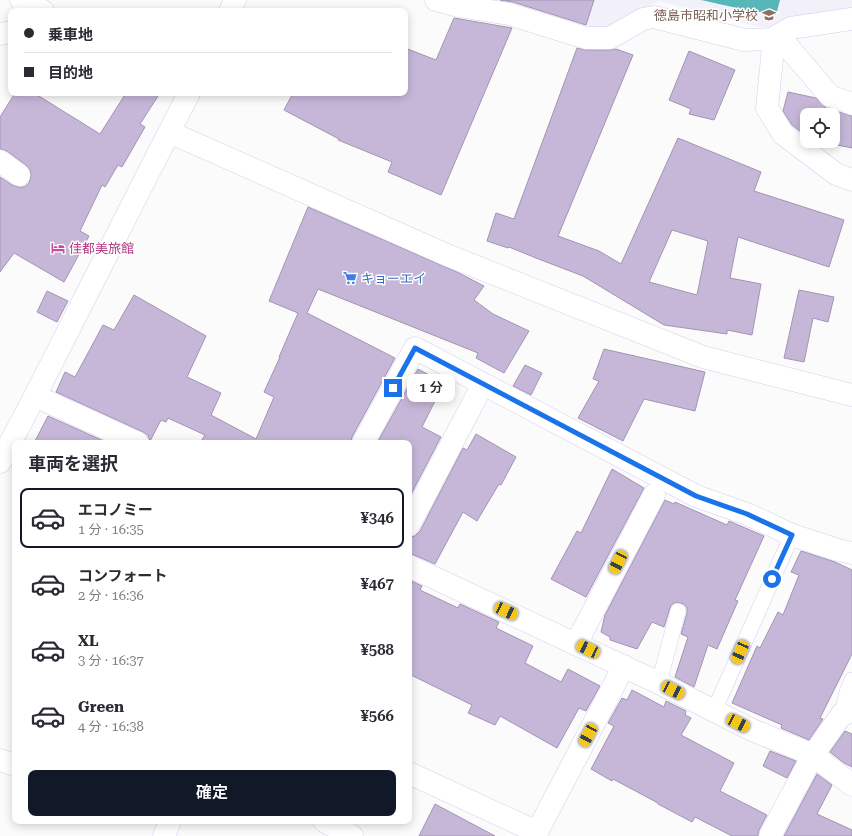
<!DOCTYPE html>
<html lang="ja">
<meta charset="utf-8">
<style>
:root{--surface:#fff;--page:#f2f2f3;--text:#2b2b33;--muted:#7c7c81;--line:#e1e1e2;--accent:#111827}
body{margin:0;font-family:"Roboto Serif","Noto Sans JP",serif;background:var(--page);color:var(--text);height:100vh;display:flex;flex-direction:column;font-size:15px;white-space:nowrap}
*{box-sizing:border-box;margin:0}
p{font-size:13px;color:var(--muted)}
.icon{flex:none;width:22px;height:22px;fill:none;stroke:currentColor;stroke-width:2;stroke-linecap:round;stroke-linejoin:round}
.map{position:relative;flex:1;overflow:hidden}
.side{position:absolute;left:12px;top:440px;width:400px;height:384px;display:flex;flex-direction:column;background:var(--surface);border-radius:8px;box-shadow:0 2px 10px #0003}
.side>*{flex:none}
.guide{position:absolute;left:8px;top:8px;width:400px;height:88px;border-radius:8px;box-shadow:0 2px 10px #0003;display:grid;align-content:center;height:88px;padding:0 16px;background:var(--surface)}
.buttons{position:absolute;left:800px;top:108px;display:grid;gap:8px}
.buttons a{display:grid;place-items:center;width:40px;height:40px;border-radius:8px;background:var(--surface);box-shadow:0 2px 10px #0003;font-size:20px}
.end{position:absolute;width:18px;height:18px;margin:-9px;border:5px solid #1a73e8;background:#fff;box-shadow:0 0 0 2px #fff}
.from{border-radius:50%}
.bubble{position:absolute;height:28px;border-radius:8px;background:var(--surface);box-shadow:0 2px 10px #0003;font-size:13px;font-weight:600;line-height:28px;text-align:center}
.car{position:absolute;width:12px;height:24px;margin:-12px -6px;border-radius:5px;box-shadow:0 0 3px 1px #0007;background:linear-gradient(#f5c518 24%,#345 0 40%,#f5c518 0 76%,#345 0 86%,#f5c518 0)}
.guide b{display:flex;align-items:center;gap:14px;height:38px;font-size:15px}
.guide b+b{border-top:1px solid var(--line)}
.guide i{width:10px;height:10px;background:var(--text)}
ul{padding:0;list-style:none}
li{display:flex;align-items:center;gap:12px;height:60px;margin:0 8px 6px;padding:0 8px;border:2px solid transparent;border-radius:8px}
li div{flex:1}
li b{display:block;font-size:15px}
li em{font-style:normal;font-weight:600}
li.selected{border-color:var(--accent)}
li>.icon{width:36px;height:36px;stroke-width:1.5}
h2{padding:0 16px;font-size:18px;line-height:48px}
.primary-button{display:flex;gap:8px;margin-top:auto;padding:8px 16px}
.primary-button a{flex:1;height:46px;border-radius:8px;background:var(--accent);color:#fff;font-size:16px;font-weight:600;line-height:46px;text-align:center}
.map>svg:first-child{display:block}
</style>
<div class="map">
<svg width="852" height="836" viewBox="0 0 852 836">
<rect width="100%" height="100%" fill="#fbfbfb"/>
<path fill="#f2f0f9" d="M 498,0 L 852,0 L 852,14 L 779,27 L 759,27 L 659,1 L 632,16 L 612,32 Z"/>
<path fill="#57b6b8" d="M 701,0 L 780,0 L 776,15 L 764,14 Z"/>
<path fill="#c6b7d8" stroke="#a294b3" fill-rule="evenodd" d="M 500,0 L 594,0 L 586,25 L 513,2 Z
M 454,18 L 512,28 L 441,195 L 388,172 L 392,162 L 338,140 L 339,139 L 284,110 L 293,93 L 405,93 L 405,48 L 436,60 Z
M 577,48 L 586,50 L 610,50 L 616,49 L 633,55 L 558,236 L 599,251 L 621,264 L 678,138 L 761,172 L 754,191 L 844,220 L 829,267 L 738,237 L 730,278 L 761,284 L 752,335 L 727,330 L 727,334 L 664,325 L 583,276 L 541,260 L 509,247 L 508,248 L 487,241 L 496,213 L 514,219 ZM 672,230 L 708,241 L 697,295 L 649,282 Z
M 689,51 L 735,70 L 714,120 L 689,114 L 691,109 L 669,100 Z
M 788,92 L 816,98 L 826,108 L 852,116 L 852,148 L 817,141 L 833,141 L 833,115 L 807,115 L 807,136 L 792,125 L 783,111 Z
M 15,93 L 34,93 L 100,134 L 126,93 L 160,93 L 140,124 L 145,127 L 122,167 L 118,165 L 105,187 L 102,185 L 80,231 L 89,236 L 64,282 L 14,253 L 0,272 L 0,177 L 12,185 L 18,187 L 24,187 L 29,183 L 31,176 L 30,170 L 26,165 L 7,151 L 0,149 L 0,117 Z
M 308,207 L 457,272 L 484,286 L 474,300 L 493,314 L 529,331 L 504,373 L 476,358 L 478,353 L 318,289 L 307,313 L 395,358 L 352,437 L 351,443 L 200,443 L 205,435 L 168,418 L 166,422 L 161,420 L 150,441 L 148,435 L 143,432 L 56,392 L 65,372 L 75,377 L 103,325 L 114,330 L 134,295 L 206,336 L 187,377 L 221,393 L 211,415 L 256,439 L 274,397 L 264,392 L 280,357 L 279,357 L 298,313 L 269,301 Z
M 799,290 L 834,297 L 828,322 L 813,318 L 804,362 L 784,358 Z
M 47,291 L 68,301 L 57,322 L 37,312 Z
M 604,349 L 705,372 L 695,411 L 644,399 L 623,441 L 578,418 L 599,381 L 593,379 Z
M 525,365 L 542,373 L 531,395 L 513,386 Z
M 418,369 L 444,383 L 422,427 L 441,437 L 409,498 L 409,443 L 377,443 Z
M 48,416 L 108,443 L 34,443 Z
M 476,434 L 516,457 L 501,485 L 499,484 L 477,521 L 463,512 L 435,564 L 414,555 L 409,554 L 409,537 L 415,536 L 420,531 L 463,448 L 467,450 Z
M 612,469 L 644,488 L 586,597 L 551,579 L 577,531 L 581,533 Z
M 665,500 L 674,504 L 675,502 L 727,525 L 729,521 L 764,536 L 735,600 L 738,601 L 717,649 L 708,645 L 694,687 L 675,677 L 688,637 L 681,634 L 687,613 L 687,608 L 684,604 L 676,602 L 671,605 L 664,627 L 652,622 L 637,649 L 610,640 L 610,637 L 601,632 L 605,615 Z
M 801,551 L 835,562 L 852,570 L 852,654 L 820,718 L 823,719 L 809,740 L 781,728 L 782,725 L 732,703 L 757,646 L 760,648 L 778,612 L 783,615 L 799,575 L 791,572 Z
M 409,580 L 422,586 L 420,590 L 458,608 L 460,604 L 499,622 L 496,628 L 533,646 L 525,663 L 561,682 L 568,669 L 600,686 L 586,711 L 579,708 L 557,748 L 500,716 L 495,725 L 468,713 L 472,705 L 409,674 Z
M 632,690 L 664,707 L 666,701 L 686,711 L 685,715 L 691,718 L 681,735 L 734,763 L 720,791 L 767,815 L 759,830 L 758,836 L 732,836 L 695,817 L 692,822 L 658,804 L 658,803 L 613,779 L 612,781 L 591,769 L 614,726 L 608,723 L 622,698 L 627,700 Z
M 845,731 L 852,734 L 852,767 L 844,763 L 830,752 Z
M 770,751 L 796,761 L 787,778 L 763,766 Z
M 817,774 L 832,785 L 817,814 L 852,830 L 852,836 L 784,836 Z
M 435,804 L 495,836 L 419,836 Z"/>
<g fill="none" stroke-linecap="round" stroke-linejoin="round">
<g stroke="#d4cdf1" stroke-width="16">
<path id="service" d="M 659,683 L 678,611
M 714,711 L 792,535
M 842,714 L 847,692 L 852,680"/>
</g>
<g stroke="#d4cdf1" stroke-width="23">
<path id="minor" d="M 21,0 L 43,11
M 436,0 L 458,6 L 509,14 L 586,38 L 610,38 L 643,19 L 654,17 L 744,40 L 772,39 L 791,28 L 852,19
M 230,11 L 235,0
M 0,34 L 11,32
M 778,35 L 830,96 L 852,104
M 772,39 L 773,48 L 767,108 L 783,134 L 836,174 L 852,180
M 169,132 L 447,255 L 703,357 L 852,395
M 0,161 L 19,175
M 35,396 L 138,443
M 363,443 L 415,348 L 696,496 L 747,514 L 792,535 L 838,550 L 852,553
M 0,462 L 35,396 L 189,93
M 409,525 L 483,384
M 409,566 L 659,683 L 750,729 L 813,755 L 852,785
M 576,644 L 654,495
M 0,760 L 15,765
M 409,773 L 537,832 L 624,666
M 324,821 L 352,836
M 164,836 L 170,821
M 770,836 L 813,755 L 842,714 L 852,712"/>
</g>
<use href="#service" stroke="#fff" stroke-width="15"/>
<use href="#minor" stroke="#fff" stroke-width="22"/>
</g>
<g fill="none" stroke-linecap="round" stroke-linejoin="round">
<path stroke="#1a73e8" stroke-width="5" d="M 393,388 L 415,348 L 696,496 L 747,514 L 792,535 L 772,579"/>
</g>
<defs>
<g id="school-bare" transform="scale(1.08)"><path d="M0-5L7-2L0 1L-7-2ZM-4 1L0 2.5L4 1V4Q0 6-4 4Z" fill="#8d6e63" stroke="#fff" stroke-width="2.5" paint-order="stroke"/></g>
<g id="hotel-bare" transform="scale(1.08)"><path d="M-6-4.5h1.5V1H6V5H4.5V3h-9V5H-6ZM-4 0a1.8 1.8 0 1 1 3.6 0ZM.5 0V-2.5h3Q6-2.5 6 0Z" fill="#d1479c" stroke="#fff" stroke-width="2.5" paint-order="stroke"/></g>
<g id="supermarket-bare" transform="scale(1.08)"><path d="M-6-5.5h2.5l.6 2H6L4.5 2H-2.5L-4.4-4H-6ZM-1.5 3.2a1.3 1.3 0 1 0 .1 0ZM3 3.2a1.3 1.3 0 1 0 .1 0Z" fill="#3f7fe0" stroke="#fff" stroke-width="2.5" paint-order="stroke"/></g>
</defs>
<g fill-rule="evenodd">
<use href="#school-bare" x="769" y="15"/>
<use href="#hotel-bare" x="58" y="248"/>
<use href="#supermarket-bare" x="350" y="278"/>
</g>
<g text-anchor="middle" stroke-width="3" stroke-linejoin="round" paint-order="stroke">
<g font-size="13" fill="#785e54" stroke="#fff" text-anchor="end">
<text x="758" y="20">徳島市昭和小学校</text>
</g>
<g font-size="13" fill="#b23c85" stroke="#fff" text-anchor="start">
<text x="69" y="253">佳都美旅館</text>
</g>
<g font-size="13" fill="#366cbe" stroke="#fff" text-anchor="start">
<text x="361" y="283">キョーエイ</text>
</g>
</g>
</svg>
<div class="buttons">
<a><svg class="icon" aria-label="locate" viewBox="0 0 24 24"><circle cx="12" cy="12" r="6"/><path d="M12 2v4M12 18v4M2 12h4M18 12h4"/></svg></a>
</div>
<i class="end from" style="left:772px;top:579px"></i>
<i class="end" style="left:393px;top:388px"></i>
<div class="bubble" style="left:407px;top:374px;width:48px">1 分</div>
<i class="car" style="left:618px;top:562px;rotate:207deg"></i>
<i class="car" style="left:506px;top:611px;rotate:115deg"></i>
<i class="car" style="left:588px;top:649px;rotate:295deg"></i>
<i class="car" style="left:740px;top:652px;rotate:204deg"></i>
<i class="car" style="left:673px;top:690px;rotate:117deg"></i>
<i class="car" style="left:738px;top:723px;rotate:117deg"></i>
<i class="car" style="left:588px;top:735px;rotate:208deg"></i>
<div class="guide">
<b><i class="from"></i>乗車地</b>
<b><i></i>目的地</b>
</div>
<section class="side">
<h2>車両を選択</h2>
<ul>
<li class="selected"><svg class="icon" aria-label="car" viewBox="0 0 24 24"><path d="M5 17H2v-5l4-1 3-4h7l3 4 3 1v5h-3M9 17h6M6 11h13"/><circle cx="7" cy="17" r="2"/><circle cx="17" cy="17" r="2"/></svg><div><b>エコノミー</b><p>1 分 · 16:35</p></div><em>¥346</em></li>
<li><svg class="icon" aria-label="car" viewBox="0 0 24 24"><path d="M5 17H2v-5l4-1 3-4h7l3 4 3 1v5h-3M9 17h6M6 11h13"/><circle cx="7" cy="17" r="2"/><circle cx="17" cy="17" r="2"/></svg><div><b>コンフォート</b><p>2 分 · 16:36</p></div><em>¥467</em></li>
<li><svg class="icon" aria-label="car" viewBox="0 0 24 24"><path d="M5 17H2v-5l4-1 3-4h7l3 4 3 1v5h-3M9 17h6M6 11h13"/><circle cx="7" cy="17" r="2"/><circle cx="17" cy="17" r="2"/></svg><div><b>XL</b><p>3 分 · 16:37</p></div><em>¥588</em></li>
<li><svg class="icon" aria-label="car" viewBox="0 0 24 24"><path d="M5 17H2v-5l4-1 3-4h7l3 4 3 1v5h-3M9 17h6M6 11h13"/><circle cx="7" cy="17" r="2"/><circle cx="17" cy="17" r="2"/></svg><div><b>Green</b><p>4 分 · 16:38</p></div><em>¥566</em></li>
</ul>
<div class="primary-button"><a>確定</a></div>
</section>
</div>
